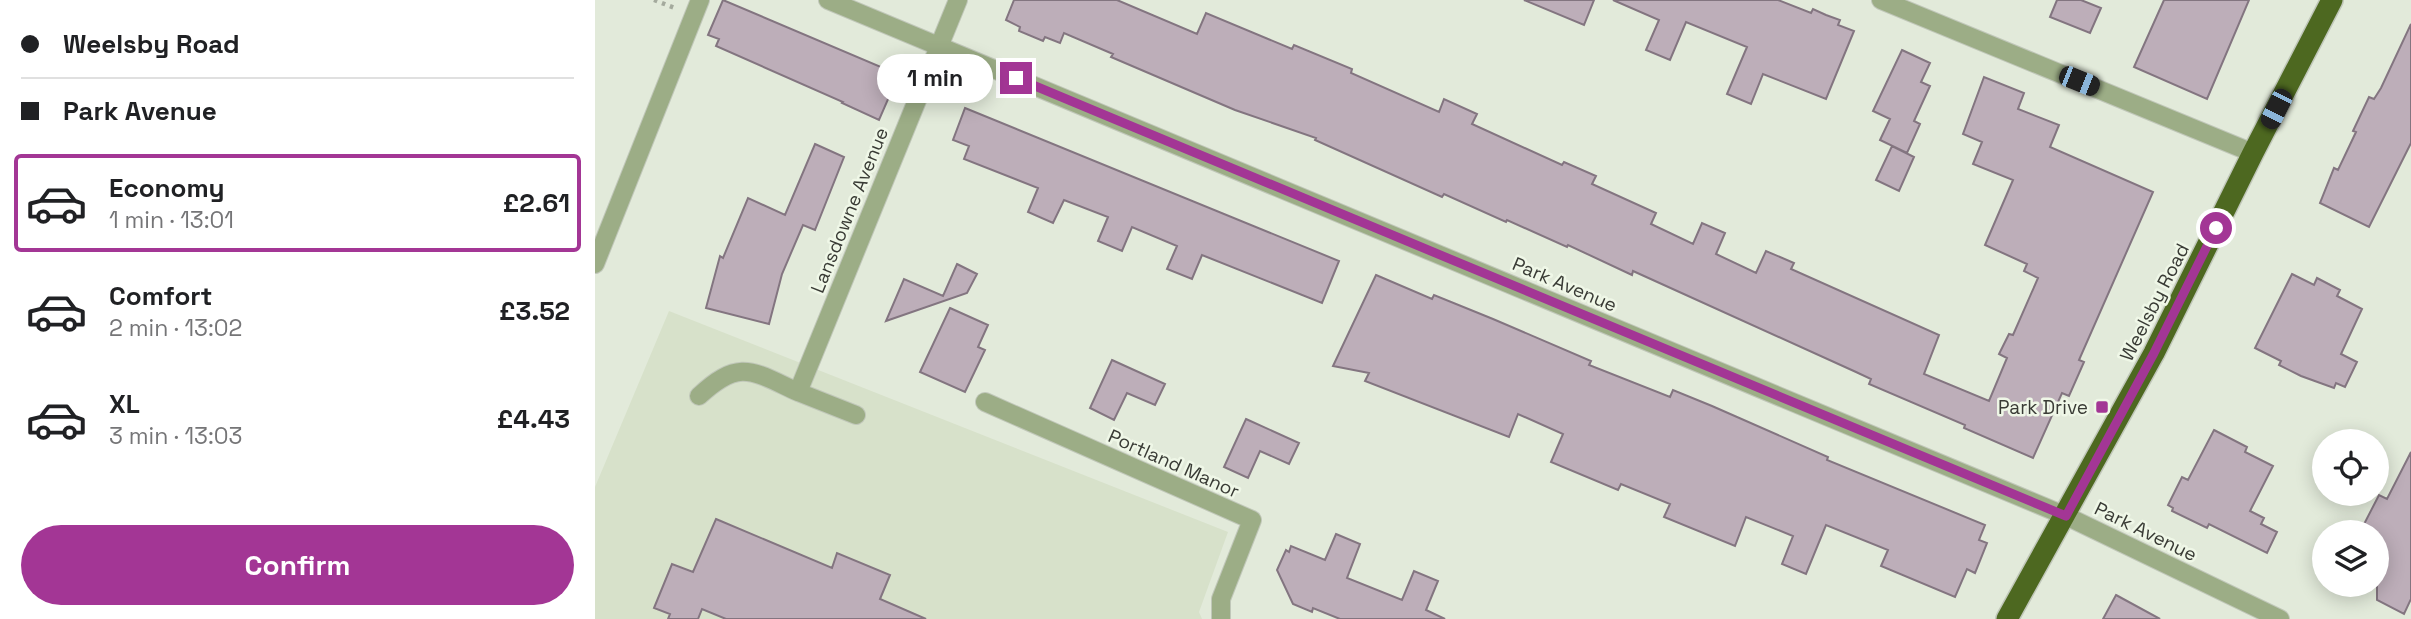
<!DOCTYPE html>
<meta charset="utf-8">
<style>
:root{--surface:#fff;--page:#f6f6f6;--text:#202124;--muted:#757577;--line:#e0e0e0;--accent:#a33695}
body{margin:0;font-family:"Space Grotesk",sans-serif;background:var(--page);color:var(--text);height:100vh;display:flex;flex-direction:column;font-size:26px;white-space:nowrap}
*{box-sizing:border-box;margin:0}
p{font-size:23px;color:var(--muted)}
.icon{flex:none;width:38px;height:38px;fill:none;stroke:currentColor;stroke-width:2;stroke-linecap:round;stroke-linejoin:round}
.map{position:relative;flex:1;overflow:hidden}
.panel{display:flex;flex-direction:column;background:var(--surface);width:595px}
.panel>*{flex:none}
.top-card{display:grid;align-content:center;height:154px;padding:0 21px;background:var(--surface)}
.buttons{position:absolute;left:1717px;top:429px;display:grid;gap:14px}
.buttons a{display:grid;place-items:center;width:77px;height:77px;border-radius:50%;background:var(--surface);box-shadow:0 4px 18px #0003;font-size:35px}
.end{position:absolute;width:32px;height:32px;margin:-16px;border:9px solid #a33695;background:#fff;box-shadow:0 0 0 4px #fff}
.from{border-radius:50%}
.bubble{position:absolute;height:49px;border-radius:24px;background:var(--surface);box-shadow:0 4px 18px #0003;font-size:23px;font-weight:700;line-height:49px;text-align:center}
.car{position:absolute;width:21px;height:42px;margin:-21px -10px;border-radius:9px;box-shadow:0 0 5px 2px #0007;background:linear-gradient(#222 24%,#8ab4d8 0 40%,#222 0 76%,#8ab4d8 0 86%,#222 0)}
.top-card b{display:flex;align-items:center;gap:24px;height:66px;font-size:26px}
.top-card b+b{border-top:2px solid var(--line)}
.top-card i{width:18px;height:18px;background:var(--text)}
ul{padding:0;list-style:none}
li{display:flex;align-items:center;gap:21px;height:98px;margin:0 14px 10px;padding:0 7px;border:4px solid transparent;border-radius:7px}
li div{flex:1}
li b{display:block;font-size:26px}
li em{font-style:normal;font-weight:700}
li.active{border-color:var(--accent)}
li>.icon{width:63px;height:63px;stroke-width:1.5}
.primary-button{display:flex;gap:14px;margin-top:auto;padding:14px 21px}
.primary-button a{flex:1;height:80px;border-radius:42px;background:var(--accent);color:#fff;font-size:28px;font-weight:700;line-height:80px;text-align:center}
main{display:flex;flex:1;min-height:0}
.map>svg:first-child{display:block}
</style>
<main>
<section class="panel">
<div class="top-card">
<b><i class="from"></i>Weelsby Road</b>
<b><i></i>Park Avenue</b>
</div>
<ul>
<li class="active"><svg class="icon" aria-label="car" viewBox="0 0 24 24"><path d="M5 17H2v-5l4-1 3-4h7l3 4 3 1v5h-3M9 17h6M6 11h13"/><circle cx="7" cy="17" r="2"/><circle cx="17" cy="17" r="2"/></svg><div><b>Economy</b><p>1 min · 13:01</p></div><em>£2.61</em></li>
<li><svg class="icon" aria-label="car" viewBox="0 0 24 24"><path d="M5 17H2v-5l4-1 3-4h7l3 4 3 1v5h-3M9 17h6M6 11h13"/><circle cx="7" cy="17" r="2"/><circle cx="17" cy="17" r="2"/></svg><div><b>Comfort</b><p>2 min · 13:02</p></div><em>£3.52</em></li>
<li><svg class="icon" aria-label="car" viewBox="0 0 24 24"><path d="M5 17H2v-5l4-1 3-4h7l3 4 3 1v5h-3M9 17h6M6 11h13"/><circle cx="7" cy="17" r="2"/><circle cx="17" cy="17" r="2"/></svg><div><b>XL</b><p>3 min · 13:03</p></div><em>£4.43</em></li>
</ul>
<div class="primary-button"><a>Confirm</a></div>
</section>
<div class="map">
<svg width="1816" height="619" viewBox="0 0 1816 619">
<rect width="100%" height="100%" fill="#e2eada"/>
<path fill="#d7e1ca" d="M 74,311 L 633,532 L 604,612 L 607,619 L 0,619 L 0,487 Z"/>
<path fill="#bdaeb9" stroke="#837580" stroke-width="2" d="M 128,0 L 293,70 L 287,86 L 297,90 L 284,120 L 247,103 L 248,102 L 121,46 L 124,39 L 113,35 Z
M 419,0 L 522,0 L 602,34 L 611,13 L 697,49 L 699,45 L 757,69 L 756,73 L 844,112 L 849,99 L 882,114 L 877,124 L 967,165 L 969,162 L 1001,176 L 997,184 L 1061,213 L 1056,224 L 1098,244 L 1107,223 L 1130,233 L 1121,254 L 1161,273 L 1171,251 L 1199,263 L 1196,269 L 1344,335 L 1329,374 L 1394,401 L 1412,358 L 1404,354 L 1414,334 L 1418,335 L 1443,278 L 1429,271 L 1432,264 L 1390,245 L 1418,180 L 1378,164 L 1387,142 L 1368,134 L 1389,77 L 1429,93 L 1423,109 L 1464,125 L 1455,147 L 1558,192 L 1484,360 L 1489,362 L 1474,396 L 1467,393 L 1438,458 L 1369,428 L 1370,425 L 1274,384 L 1276,379 L 1261,372 L 1038,271 L 1037,275 L 973,245 L 972,247 L 912,220 L 911,222 L 849,194 L 847,197 L 720,140 L 721,138 L 640,110 L 516,57 L 518,54 L 469,33 L 465,43 L 450,37 L 448,41 L 424,31 L 425,27 L 411,20 Z
M 929,0 L 999,0 L 989,25 Z
M 1018,0 L 1183,0 L 1216,13 L 1218,9 L 1231,15 L 1245,20 L 1243,25 L 1259,31 L 1231,99 L 1168,74 L 1156,104 L 1132,94 L 1152,47 L 1091,22 L 1075,60 L 1051,50 L 1064,20 Z
M 1462,0 L 1486,0 L 1506,8 L 1495,33 L 1455,17 Z
M 1569,0 L 1654,0 L 1612,99 L 1539,67 Z
M 1816,24 L 1816,143 L 1774,227 L 1725,203 L 1739,168 L 1743,170 L 1761,132 L 1758,131 L 1774,97 L 1779,99 L 1786,88 Z
M 1307,50 L 1335,63 L 1326,82 L 1335,86 L 1319,121 L 1325,124 L 1312,153 L 1285,140 L 1295,119 L 1278,111 Z
M 370,108 L 744,261 L 727,303 L 607,255 L 597,279 L 572,269 L 582,246 L 537,227 L 527,251 L 503,241 L 513,217 L 469,200 L 458,223 L 433,212 L 443,188 L 369,159 L 374,146 L 358,140 Z
M 220,144 L 249,157 L 220,230 L 208,225 L 187,274 L 174,324 L 111,308 L 125,256 L 128,258 L 153,198 L 190,215 Z
M 1297,146 L 1319,157 L 1304,191 L 1281,180 Z
M 362,264 L 382,274 L 372,293 L 291,321 L 309,279 L 348,296 Z
M 1697,274 L 1719,285 L 1722,278 L 1745,290 L 1742,296 L 1767,309 L 1746,354 L 1762,362 L 1750,387 L 1741,383 L 1739,388 L 1706,376 L 1684,365 L 1686,361 L 1660,348 Z
M 781,275 L 837,299 L 839,295 L 898,319 L 996,361 L 994,365 L 1075,397 L 1078,390 L 1117,406 L 1233,457 L 1232,460 L 1390,525 L 1384,540 L 1392,543 L 1380,573 L 1372,569 L 1360,597 L 1286,566 L 1293,550 L 1231,525 L 1211,574 L 1187,564 L 1198,536 L 1151,517 L 1140,546 L 1069,517 L 1075,504 L 1026,484 L 1023,490 L 956,462 L 968,434 L 923,414 L 914,437 L 770,381 L 774,373 L 738,366 Z
M 355,308 L 393,325 L 383,347 L 390,350 L 370,392 L 325,372 Z
M 517,360 L 570,384 L 560,405 L 532,393 L 519,420 L 495,408 Z
M 651,419 L 704,443 L 694,464 L 665,451 L 653,478 L 629,467 Z
M 1619,430 L 1652,447 L 1650,452 L 1678,466 L 1655,511 L 1669,518 L 1666,524 L 1682,532 L 1672,553 L 1614,524 L 1612,528 L 1577,511 L 1578,508 L 1573,505 L 1587,477 L 1593,480 Z
M 1816,452 L 1816,599 L 1809,614 L 1782,600 L 1782,532 L 1765,532 L 1784,495 L 1792,499 Z
M 121,519 L 237,568 L 242,553 L 295,575 L 285,599 L 331,619 L 131,619 L 107,609 L 103,619 L 73,619 L 75,614 L 59,608 L 77,564 L 98,572 Z
M 741,534 L 765,544 L 752,578 L 807,600 L 819,571 L 843,581 L 831,610 L 850,619 L 745,619 L 718,608 L 717,612 L 698,604 L 682,570 L 691,550 L 694,552 L 696,546 L 730,560 Z
M 1521,595 L 1565,619 L 1508,619 Z"/>
<g fill="none" stroke-linecap="round" stroke-linejoin="round">
<g stroke="#c0c7b9" stroke-width="20">
<path id="minor" d="M 233,0 L 1471,516 L 1685,619
M 1286,0 L 1658,153
M 0,264 L 105,0
M 104,396 C 145,358 157,371 203,392
M 390,402 L 657,520 L 626,599 L 626,619
M 261,415 L 203,392 L 363,0"/>
</g>
<g stroke="#c0c7b9" stroke-width="24">
<path id="highway" d="M 1412,619 L 1559,353 L 1658,153 L 1737,0"/>
</g>
<path stroke="#a4aa9d" stroke-width="4.5" stroke-dasharray="3.5 5" stroke-linecap="butt" d="M 59,0 L 80,8"/>
<use href="#minor" stroke="#9cad86" stroke-width="18"/>
<use href="#highway" stroke="#4d6820" stroke-width="21"/>
</g>
<g fill="none" stroke-linecap="round" stroke-linejoin="round">
<path stroke="#a33695" stroke-width="9" d="M 421,78 L 1471,516 L 1559,353 L 1621,228"/>
</g>
<rect fill="#a33695" stroke="#eff7e7" stroke-width="2.5" x="1500" y="400" width="14" height="14" rx="3.5"/>
<g text-anchor="middle" stroke-width="5" stroke-linejoin="round" paint-order="stroke">
<g font-size="19" fill="#393b35" stroke="#eff7e7">
<text transform="translate(254 210) rotate(-68)" y="7">Lansdowne Avenue</text>
<text transform="translate(970 284) rotate(23)" y="7">Park Avenue</text>
<text transform="translate(1559 302) rotate(-63)" y="7">Weelsby Road</text>
<text transform="translate(579 463) rotate(24)" y="7">Portland Manor</text>
<text transform="translate(1551 531) rotate(26)" y="7">Park Avenue</text>
</g>
<g font-size="19" fill="#393b35" stroke="#eff7e7" text-anchor="end">
<text x="1493" y="414">Park Drive</text>
</g>
</g>
</svg>
<div class="buttons">
<a><svg class="icon" aria-label="locate" viewBox="0 0 24 24"><circle cx="12" cy="12" r="6"/><path d="M12 2v4M12 18v4M2 12h4M18 12h4"/></svg></a>
<a><svg class="icon" aria-label="layers" viewBox="0 0 24 24"><path d="M12 4l9 5-9 5-9-5zM3 14l9 5 9-5"/></svg></a>
</div>
<i class="end from" style="left:1621px;top:228px"></i>
<i class="end" style="left:421px;top:78px"></i>
<div class="bubble" style="left:282px;top:54px;width:116px">1 min</div>
<i class="car" style="left:1484px;top:81px;rotate:112deg"></i>
<i class="car" style="left:1681px;top:109px;rotate:207deg"></i>
</div>
</main>
